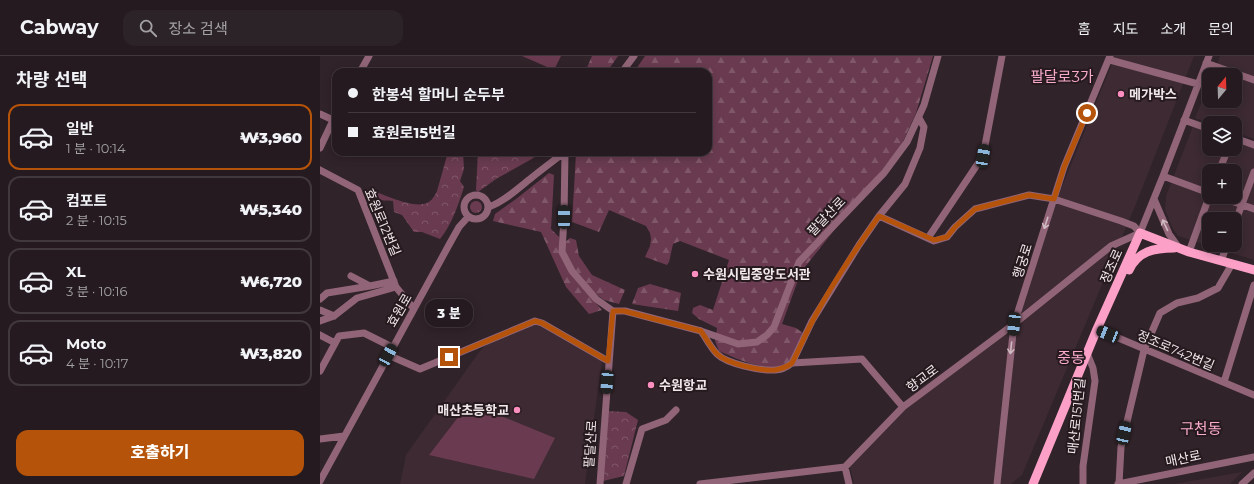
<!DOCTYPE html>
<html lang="ko">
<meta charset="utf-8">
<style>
:root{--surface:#241a1f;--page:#2c2328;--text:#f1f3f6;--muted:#a3a1a4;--line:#41383d;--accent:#b45309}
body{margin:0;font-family:Montserrat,"Noto Sans KR",sans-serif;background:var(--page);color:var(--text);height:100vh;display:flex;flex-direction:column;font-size:15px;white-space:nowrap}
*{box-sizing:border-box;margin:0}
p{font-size:13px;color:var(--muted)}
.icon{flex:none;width:22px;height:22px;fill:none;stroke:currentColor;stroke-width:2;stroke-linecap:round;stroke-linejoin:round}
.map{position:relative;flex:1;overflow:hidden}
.sheet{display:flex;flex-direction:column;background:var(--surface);width:320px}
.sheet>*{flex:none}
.top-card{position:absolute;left:12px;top:12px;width:380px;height:88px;border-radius:12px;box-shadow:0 2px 10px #0003,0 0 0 1px var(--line);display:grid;align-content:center;height:88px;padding:0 16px;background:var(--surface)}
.needle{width:26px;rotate:19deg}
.tools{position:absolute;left:882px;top:12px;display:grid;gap:8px}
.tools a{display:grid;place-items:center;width:40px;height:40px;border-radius:8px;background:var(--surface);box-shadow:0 2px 10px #0003,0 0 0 1px var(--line);font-size:20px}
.end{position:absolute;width:18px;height:18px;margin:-9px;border:5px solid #b45309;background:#fff;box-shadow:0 0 0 2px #fff}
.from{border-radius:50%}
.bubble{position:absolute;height:28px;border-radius:12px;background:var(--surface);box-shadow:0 2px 10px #0003,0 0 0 1px var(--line);font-size:13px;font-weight:800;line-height:28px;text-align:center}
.car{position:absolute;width:12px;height:24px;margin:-12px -6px;border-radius:5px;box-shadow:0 0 3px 1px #0007;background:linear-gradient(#222 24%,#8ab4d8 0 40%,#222 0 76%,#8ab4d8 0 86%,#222 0)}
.top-card b{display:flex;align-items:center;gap:14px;height:38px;font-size:15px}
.top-card b+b{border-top:1px solid var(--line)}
.top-card i{width:10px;height:10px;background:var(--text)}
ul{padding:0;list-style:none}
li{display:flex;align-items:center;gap:12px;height:66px;margin:0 8px 6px;padding:0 8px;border:2px solid var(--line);border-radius:12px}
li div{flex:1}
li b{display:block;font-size:15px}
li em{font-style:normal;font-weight:800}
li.active{border-color:var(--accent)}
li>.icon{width:36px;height:36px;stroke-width:1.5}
h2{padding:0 16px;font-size:18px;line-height:48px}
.cta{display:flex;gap:8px;margin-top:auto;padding:8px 16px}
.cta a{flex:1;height:46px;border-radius:12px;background:var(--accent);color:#fff;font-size:16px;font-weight:800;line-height:46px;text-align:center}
header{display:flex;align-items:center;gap:24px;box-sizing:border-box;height:56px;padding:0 20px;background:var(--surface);border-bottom:1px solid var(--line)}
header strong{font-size:19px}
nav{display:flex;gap:22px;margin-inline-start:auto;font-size:14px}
.search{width:280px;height:36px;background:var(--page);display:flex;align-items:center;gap:10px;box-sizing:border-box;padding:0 14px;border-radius:12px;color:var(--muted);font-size:15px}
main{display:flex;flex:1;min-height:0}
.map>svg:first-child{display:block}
</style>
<header>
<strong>Cabway</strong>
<div class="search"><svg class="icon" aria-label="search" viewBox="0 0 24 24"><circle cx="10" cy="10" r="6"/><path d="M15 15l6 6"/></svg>장소 검색</div>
<nav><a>홈</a><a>지도</a><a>소개</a><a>문의</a></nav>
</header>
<main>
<section class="sheet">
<h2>차량 선택</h2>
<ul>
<li class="active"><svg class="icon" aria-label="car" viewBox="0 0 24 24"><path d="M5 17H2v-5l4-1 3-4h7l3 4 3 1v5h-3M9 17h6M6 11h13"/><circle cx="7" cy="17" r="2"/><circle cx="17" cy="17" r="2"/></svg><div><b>일반</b><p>1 분 · 10:14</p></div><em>₩3,960</em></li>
<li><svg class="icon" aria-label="car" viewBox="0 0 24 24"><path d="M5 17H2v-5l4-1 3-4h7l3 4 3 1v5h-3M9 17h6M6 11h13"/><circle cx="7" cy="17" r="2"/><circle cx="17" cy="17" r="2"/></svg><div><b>컴포트</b><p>2 분 · 10:15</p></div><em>₩5,340</em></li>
<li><svg class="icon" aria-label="car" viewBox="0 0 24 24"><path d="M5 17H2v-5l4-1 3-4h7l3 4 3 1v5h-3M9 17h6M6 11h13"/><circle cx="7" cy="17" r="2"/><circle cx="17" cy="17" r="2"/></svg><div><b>XL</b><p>3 분 · 10:16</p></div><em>₩6,720</em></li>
<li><svg class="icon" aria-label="car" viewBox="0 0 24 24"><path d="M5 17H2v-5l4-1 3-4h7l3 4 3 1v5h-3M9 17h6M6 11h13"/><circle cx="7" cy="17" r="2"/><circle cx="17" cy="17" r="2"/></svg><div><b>Moto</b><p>4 분 · 10:17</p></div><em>₩3,820</em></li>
</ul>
<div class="cta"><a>호출하기</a></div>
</section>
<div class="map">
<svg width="934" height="428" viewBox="0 0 934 428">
<defs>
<pattern id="grass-tufts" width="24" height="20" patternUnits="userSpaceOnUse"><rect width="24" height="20" fill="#6a3b50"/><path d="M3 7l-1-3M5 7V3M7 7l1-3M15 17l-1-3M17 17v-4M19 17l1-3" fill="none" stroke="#805769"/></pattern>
<pattern id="forest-firs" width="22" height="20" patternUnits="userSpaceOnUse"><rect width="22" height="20" fill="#6a3b50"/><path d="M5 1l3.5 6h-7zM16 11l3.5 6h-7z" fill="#805769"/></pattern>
<pattern id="park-crowns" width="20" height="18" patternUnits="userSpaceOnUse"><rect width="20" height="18" fill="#6a3b50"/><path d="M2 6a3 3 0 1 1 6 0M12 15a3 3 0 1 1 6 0" fill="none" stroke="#805769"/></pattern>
</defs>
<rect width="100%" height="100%" fill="#302329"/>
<path fill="#3d2a32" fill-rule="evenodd" d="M 795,0 L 874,0 L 816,148 L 702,419 L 691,428 L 534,428 L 530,411 L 585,354 L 695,268 L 739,138 Z
M 900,0 L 934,0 L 934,83 L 915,76 L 915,67 L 889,67 L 875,62 L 889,28 L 889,45 L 915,45 L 915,19 L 893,19 Z
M 873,70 L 889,76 L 889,93 L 915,93 L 915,85 L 934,92 L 934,204 L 858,180 L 853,173 L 845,154 L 846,140 ZM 889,115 L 915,115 L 915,141 L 889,141 ZM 889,163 L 915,163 L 915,189 L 889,189 Z
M 215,266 L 282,304 L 265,428 L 80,428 L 86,399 L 159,296 L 165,290 Z
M 922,416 L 910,428 L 854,428 Z"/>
<path fill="url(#grass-tufts)" d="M150 151a6 6 0 1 1 12 0a6 6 0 1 1-12 0Z"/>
<path fill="url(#forest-firs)" d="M 272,0 L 298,0 L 287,16 L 265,16 Z
M 325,0 L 613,0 L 596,57 L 581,90 L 481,216 L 462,268 L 476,272 L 483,277 L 467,310 C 440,314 424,306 399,295 L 395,285 L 397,272 L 379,263 L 372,257 L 373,252 L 380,249 L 393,254 L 409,204 L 360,185 L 353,188 L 349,206 L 347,209 L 325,201 L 330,190 L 331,183 L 330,177 L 326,170 L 289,154 L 279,176 L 252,166 L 256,98 L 258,96 L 388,96 L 388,16 L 314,16 Z
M 229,117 L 234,119 L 231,173 L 239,181 L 241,201 L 259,228 L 282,254 L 269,258 L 246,231 L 221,176 L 173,165 L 175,158 L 196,143 Z
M 250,182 L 256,184 L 259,200 L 272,219 L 305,234 L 299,248 L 284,244 L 272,235 L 253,211 L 243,195 L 244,187 Z
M 330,228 L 361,237 L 358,255 L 312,248 L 318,232 Z"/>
<path fill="url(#park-crowns)" d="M 128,96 L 143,96 L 144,113 L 140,125 L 144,131 C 138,150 132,168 120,183 L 102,176 L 94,176 L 82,159 L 74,156 L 73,145 C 60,144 52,146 44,135 L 49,133 C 63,138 92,153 107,147 C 112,145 115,139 117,135 Z
M 158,96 L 219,96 L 219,98 L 210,104 L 176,123 L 158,136 L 156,134 Z
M 287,355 L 306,356 L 318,364 L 304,420 L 283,425 Z"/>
<path fill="#6a3b50" d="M 202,0 L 241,0 L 234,14 Z
M 149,347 L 235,382 L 214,423 L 109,399 Z"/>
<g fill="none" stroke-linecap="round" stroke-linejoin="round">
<path stroke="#916577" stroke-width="7" d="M 790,4 L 878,28
M 886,7 L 934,24
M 40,16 L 49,0
M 302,16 L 314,0
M 0,58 L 13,64
M 864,64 L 889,73
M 915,82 L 934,89
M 0,92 L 16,58
M 245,96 L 244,161 L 242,196 L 252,215 L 276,243 L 293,255 L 305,255 L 381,275 L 418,288 L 437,286 L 447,279 L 454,271 L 479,206 L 564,117 L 587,86 L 604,49 L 618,0
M 0,114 L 38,134 L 76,231 L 94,253
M 899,115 L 908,93
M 843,120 L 889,137
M144 151a12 12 0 1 1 24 0a12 12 0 1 1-24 0Z
M 900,141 L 934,153
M 834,143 L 849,178 L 859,192
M 169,151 C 185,145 197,133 210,123 C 221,114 233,105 245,96
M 559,160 L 614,185 L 627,181 L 635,171 L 655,153 L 709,139 L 734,143 L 801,165 L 814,170 L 820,177
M 915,167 L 934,116
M 820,177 L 843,120 L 889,0
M 608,182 L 663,100 L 682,0
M 869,196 L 889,141
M 901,205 L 907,189
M 31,220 L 50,230 L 74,225
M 0,243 L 7,237 L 50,230
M 0,254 L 14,260
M 0,265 L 14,260 L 37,242 L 76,231
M 777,273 L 934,339
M 381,275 C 386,282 391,292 397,298 C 407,308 441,315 455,314 C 461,314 467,311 472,307 L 542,303 L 583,351
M 0,279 L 15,287
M 68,299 L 100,313 L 215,265 L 222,267 L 288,305
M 472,307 L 492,265 L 539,189 L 559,160 L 585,128 L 600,92 L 604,71 L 599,62
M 0,315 L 19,280 L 44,277 L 72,291
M 904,326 L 934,229
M 0,383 L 24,380
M 525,411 L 529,428
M 0,425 L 130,187 L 139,171 L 148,161
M 280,428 L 293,255
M 306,428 L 322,373 L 346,364 L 356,354
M 380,428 L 525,411 L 583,351 L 694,268 L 791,190 L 820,177
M 677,428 L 694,268 L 744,111 L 790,0
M 763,428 L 763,410 L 775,325 L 773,312 L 767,297
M 798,428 L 934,401
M 799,428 L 801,391 L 824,294 L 840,257 L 857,247 L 878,242 L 898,232 L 912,208
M 922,428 L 934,417"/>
<path stroke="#fca0c7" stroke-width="9" d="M 809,214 C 818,195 834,192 854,192
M 713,428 L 777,273 L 820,177 L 869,196 L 934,214"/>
</g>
<defs><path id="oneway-shaft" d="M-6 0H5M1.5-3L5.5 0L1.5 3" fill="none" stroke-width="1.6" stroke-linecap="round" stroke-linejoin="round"/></defs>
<g stroke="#cfbac2">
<use href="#oneway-shaft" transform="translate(726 167) rotate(108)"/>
<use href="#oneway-shaft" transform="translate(845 169) rotate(-115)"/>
<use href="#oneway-shaft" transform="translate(691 292) rotate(96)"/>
</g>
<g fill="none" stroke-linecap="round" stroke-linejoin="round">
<path stroke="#b45309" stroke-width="5" d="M 129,301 L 215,265 L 222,267 L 288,305 L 293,255 L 304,255 L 381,275 C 386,282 391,292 397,298 C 407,308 441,315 455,314 C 461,313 467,311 472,307 C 479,294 485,279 492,266 C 511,229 535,194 559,160 L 614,184 L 627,181 L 635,171 L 655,153 L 709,139 L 734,143 L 744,111 L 767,57"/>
</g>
<g fill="#fd8ec0" stroke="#261a1f" stroke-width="1.5">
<circle cx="801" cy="38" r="4"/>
<circle cx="375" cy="218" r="4"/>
<circle cx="331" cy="329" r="4"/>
<circle cx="197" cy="354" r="4"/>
</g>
<g text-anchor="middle" stroke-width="4" stroke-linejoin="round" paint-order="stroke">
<g font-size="13" font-weight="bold" fill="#f1e8eb" stroke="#261a1f" text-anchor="start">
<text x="809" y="43">메가박스</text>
<text x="383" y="223">수원시립중앙도서관</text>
<text x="339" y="334">수원항교</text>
<text x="189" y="359" text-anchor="end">매산초등학교</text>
</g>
<g font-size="13" fill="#f1e8eb" stroke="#261a1f">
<text transform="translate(506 160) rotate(-46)" y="5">팔달산로</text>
<text transform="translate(63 166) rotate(67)" y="5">효원로12번길</text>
<text transform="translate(702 205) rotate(-72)" y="5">행궁로</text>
<text transform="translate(791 210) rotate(-66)" y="5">정조로</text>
<text transform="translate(79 254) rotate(-60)" y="5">효원로</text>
<text transform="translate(856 294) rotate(23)" y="5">정조로742번길</text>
<text transform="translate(602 322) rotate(-37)" y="5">향교로</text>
<text transform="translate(756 360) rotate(-84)" y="5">매산로151번길</text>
<text transform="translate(270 388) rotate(-86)" y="5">팔달산로</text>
<text transform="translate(863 402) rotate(-12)" y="5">매산로</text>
</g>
<g font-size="15" fill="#f8aacb" stroke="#261a1f">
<text x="742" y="26">팔달로3가</text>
<text x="751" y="307">중동</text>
<text x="881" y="378">구천동</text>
</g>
</g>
</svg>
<div class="tools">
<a><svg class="needle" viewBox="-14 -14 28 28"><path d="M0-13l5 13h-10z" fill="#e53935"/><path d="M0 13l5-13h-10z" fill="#a3a1a4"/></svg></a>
<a><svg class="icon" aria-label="layers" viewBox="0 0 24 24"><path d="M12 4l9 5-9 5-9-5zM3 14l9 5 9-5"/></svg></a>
<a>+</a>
<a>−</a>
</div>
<i class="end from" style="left:767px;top:57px"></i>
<i class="end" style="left:129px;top:301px"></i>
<div class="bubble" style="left:105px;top:243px;width:48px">3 분</div>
<i class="car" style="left:663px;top:100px;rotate:10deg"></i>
<i class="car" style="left:244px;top:161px;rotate:0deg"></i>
<i class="car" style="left:694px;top:268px;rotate:186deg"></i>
<i class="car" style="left:788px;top:278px;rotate:292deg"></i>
<i class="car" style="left:68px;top:299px;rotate:28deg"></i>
<i class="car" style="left:287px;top:326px;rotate:184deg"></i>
<i class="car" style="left:804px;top:377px;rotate:13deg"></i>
<div class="top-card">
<b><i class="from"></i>한봉석 할머니 순두부</b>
<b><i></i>효원로15번길</b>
</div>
</div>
</main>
